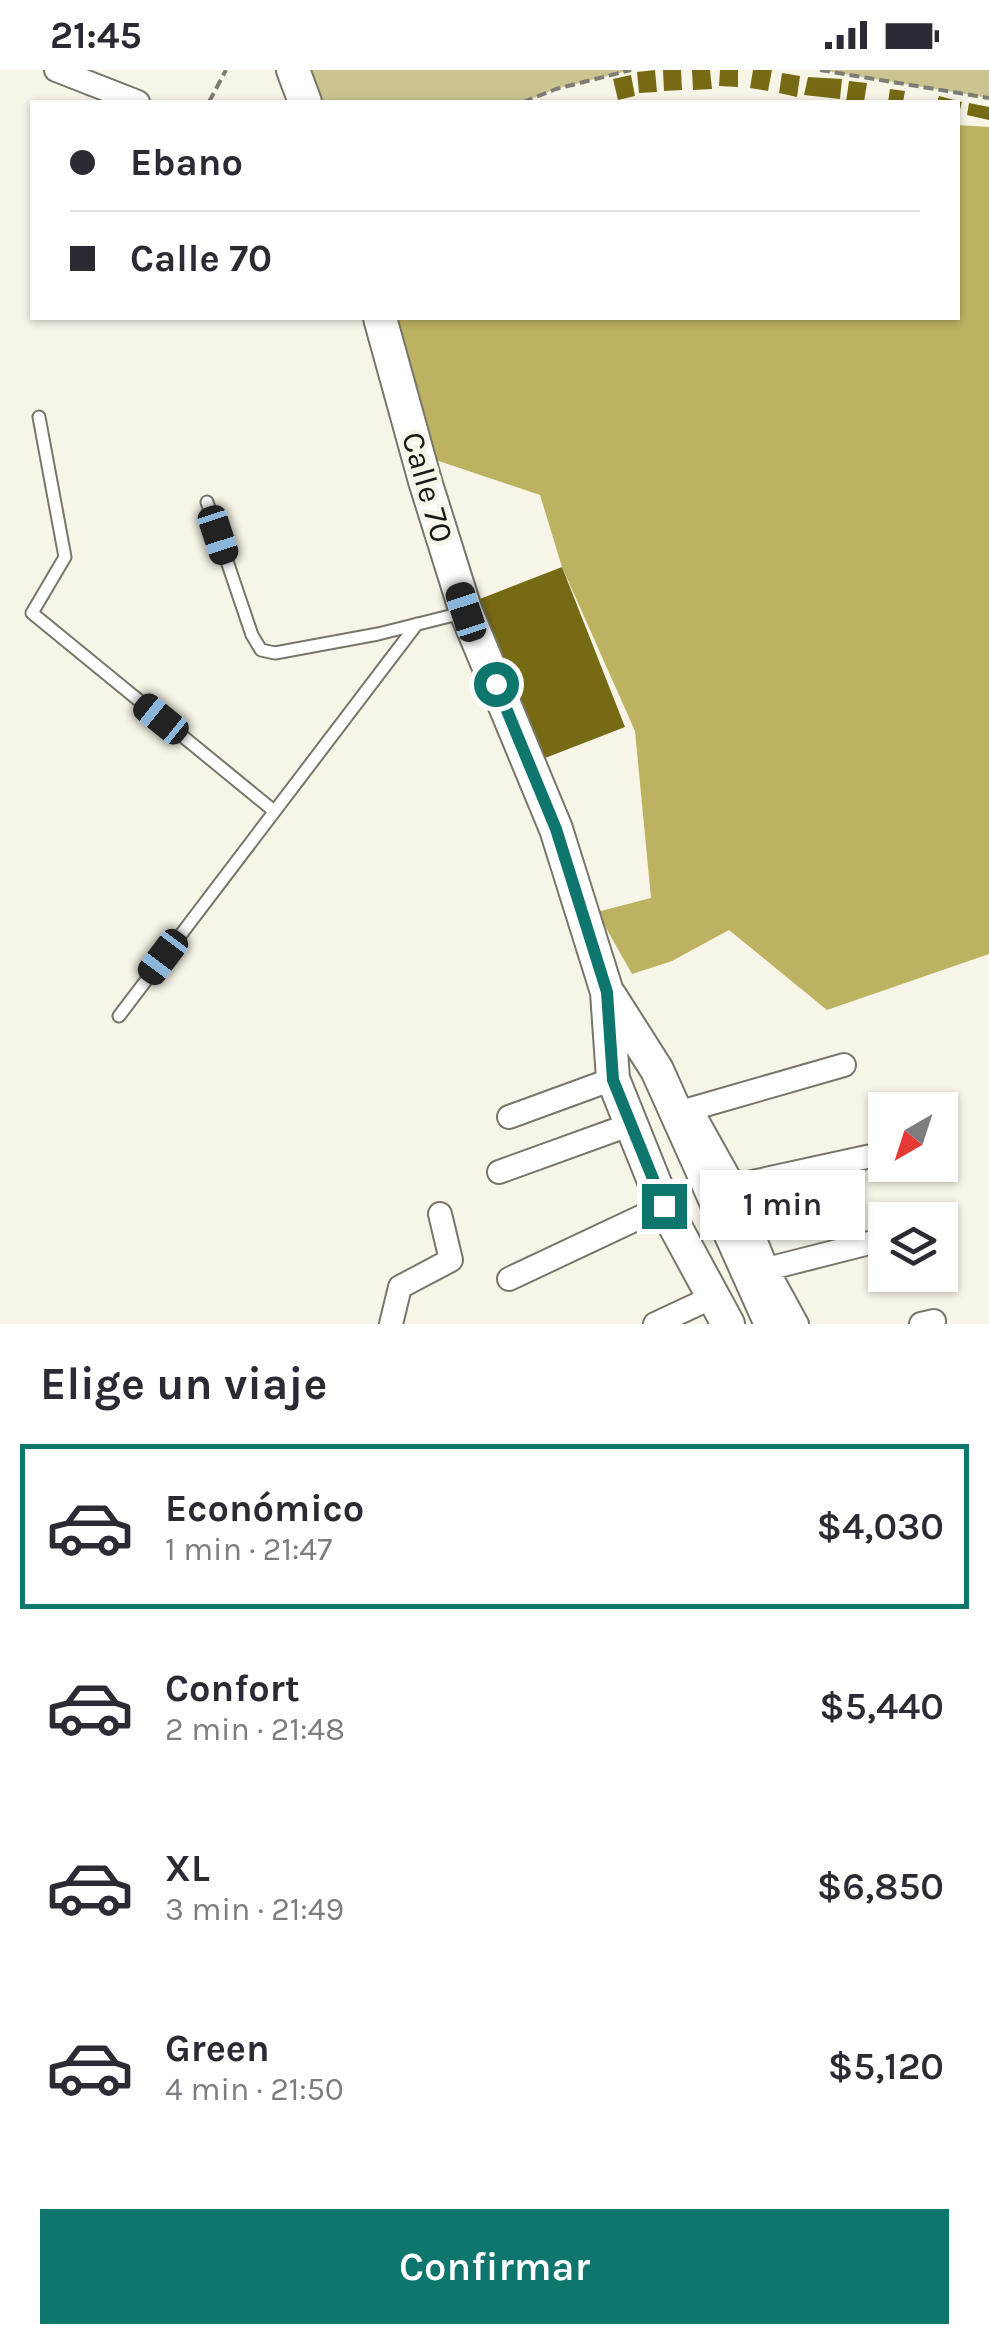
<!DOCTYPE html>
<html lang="es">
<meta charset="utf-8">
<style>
:root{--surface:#fff;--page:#f7f7f7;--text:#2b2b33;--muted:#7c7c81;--line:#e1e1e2;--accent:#0f766e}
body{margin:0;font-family:Karla,sans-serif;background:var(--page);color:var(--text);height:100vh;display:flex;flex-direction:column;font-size:38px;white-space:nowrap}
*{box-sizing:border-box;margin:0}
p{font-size:32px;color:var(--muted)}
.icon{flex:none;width:55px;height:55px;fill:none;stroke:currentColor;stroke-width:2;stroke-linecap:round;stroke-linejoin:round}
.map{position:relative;height:1254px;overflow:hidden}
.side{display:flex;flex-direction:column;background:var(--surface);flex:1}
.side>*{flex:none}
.guide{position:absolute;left:30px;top:30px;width:930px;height:220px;border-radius:0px;box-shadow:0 2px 8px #0004;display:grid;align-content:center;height:220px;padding:0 40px;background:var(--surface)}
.needle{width:65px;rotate:219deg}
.buttons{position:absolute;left:868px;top:1022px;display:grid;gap:20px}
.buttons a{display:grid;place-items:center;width:90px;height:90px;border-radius:0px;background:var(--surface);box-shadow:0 2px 8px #0004;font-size:50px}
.end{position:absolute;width:45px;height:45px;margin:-22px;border:12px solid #0f766e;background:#fff;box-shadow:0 0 0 5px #fff}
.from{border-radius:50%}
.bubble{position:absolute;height:70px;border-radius:0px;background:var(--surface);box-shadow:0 2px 8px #0004;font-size:32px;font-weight:600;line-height:70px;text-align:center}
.car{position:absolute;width:30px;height:60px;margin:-30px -15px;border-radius:12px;box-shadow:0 0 8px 2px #0007;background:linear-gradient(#222 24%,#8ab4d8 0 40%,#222 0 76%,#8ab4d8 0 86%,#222 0)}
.guide b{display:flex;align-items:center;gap:35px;height:95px;font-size:38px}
.guide b+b{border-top:2px solid var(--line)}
.guide i{width:25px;height:25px;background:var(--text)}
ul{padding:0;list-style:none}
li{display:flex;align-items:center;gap:30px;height:165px;margin:0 20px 15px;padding:0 20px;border:5px solid transparent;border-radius:0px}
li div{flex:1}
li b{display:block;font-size:38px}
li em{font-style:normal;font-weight:600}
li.current{border-color:var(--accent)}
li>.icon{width:90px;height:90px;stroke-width:1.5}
h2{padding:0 40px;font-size:45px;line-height:120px}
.button{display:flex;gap:20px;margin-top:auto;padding:20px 40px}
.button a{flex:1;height:115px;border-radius:0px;background:var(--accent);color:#fff;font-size:40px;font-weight:600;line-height:115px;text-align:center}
.status{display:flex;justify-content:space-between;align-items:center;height:70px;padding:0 50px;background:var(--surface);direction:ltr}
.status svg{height:28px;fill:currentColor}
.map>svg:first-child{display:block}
</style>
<div class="status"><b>21:45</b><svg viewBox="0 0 49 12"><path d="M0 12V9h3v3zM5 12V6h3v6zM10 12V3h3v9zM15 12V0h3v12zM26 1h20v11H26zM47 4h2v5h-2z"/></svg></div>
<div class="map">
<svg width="989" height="1254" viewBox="0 0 989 1254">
<rect width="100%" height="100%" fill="#f7f5e8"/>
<path fill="#ccc490" d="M 294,0 L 631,0 L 556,19 L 523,32 L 306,32 Z
M 820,0 L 989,0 L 989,28 Z"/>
<path fill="#bdb162" d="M 958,55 L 989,57 L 989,884 L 827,940 L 729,860 L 672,891 L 632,904 L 597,842 L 651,828 L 635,661 L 562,497 L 540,425 L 418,384 L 376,248 L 958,248 Z"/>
<path fill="#776a14" d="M 655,0 L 657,22 L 639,23 L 637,2 Z
M 663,0 L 681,0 L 682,20 L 664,21 Z
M 692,0 L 710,0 L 712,19 L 693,20 Z
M 720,0 L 738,0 L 738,17 L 719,16 Z
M 753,0 L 772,0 L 768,21 L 750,18 Z
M 782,3 L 800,6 L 797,27 L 779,23 Z
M 631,5 L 635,26 L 618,30 L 613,9 Z
M 808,7 L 842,9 L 840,29 L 804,25 Z
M 849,11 L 867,13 L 864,32 L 846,32 Z
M 890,19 L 905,21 L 903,32 L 888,32 Z
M 939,26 L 962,32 L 959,43 L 958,32 L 937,32 Z
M 969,33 L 989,37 L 989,50 L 967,45 Z
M 562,497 L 625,657 L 540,690 L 472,532 Z"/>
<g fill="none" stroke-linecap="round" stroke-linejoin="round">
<g stroke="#78766a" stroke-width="15">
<path id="lane" d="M 39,347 L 65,487 L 32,543 L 274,741
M 207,432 L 252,565 L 261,580 L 275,583 L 378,564 L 462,543
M 119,946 L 417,554"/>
</g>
<g stroke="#78766a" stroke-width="26">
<path id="street" d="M 56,0 L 138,32
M 509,1047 L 613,1009
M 499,1102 L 629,1055
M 734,1116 L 885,1083
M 767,1199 L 885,1169
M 509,1209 L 664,1136
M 391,1254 L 400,1217 L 451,1190 L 440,1144
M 655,1254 L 713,1227
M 797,1254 L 767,1199 L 734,1116 L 691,1039 L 844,995
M 921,1254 L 934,1251"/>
</g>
<g stroke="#78766a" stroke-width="36">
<path id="secondary" d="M 293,0 L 305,32
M 380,248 L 425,411 L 466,542 L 556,759 L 607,922 L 613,1009 L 664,1136 L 728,1254
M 610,926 L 657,1000 L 771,1254"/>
</g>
<path stroke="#7e7d75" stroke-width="4" stroke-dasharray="10 5" stroke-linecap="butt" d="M 820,0 L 989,28
M 209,32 L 226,0
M 523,32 L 556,19 L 631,0"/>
<use href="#lane" stroke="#fff" stroke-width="11"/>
<use href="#street" stroke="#fff" stroke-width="22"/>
<use href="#secondary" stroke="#fff" stroke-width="32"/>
</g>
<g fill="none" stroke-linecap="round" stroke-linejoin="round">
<path stroke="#0f766e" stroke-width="12" d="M 496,614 L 556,759 L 607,922 L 613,1010 L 664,1136"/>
</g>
<g text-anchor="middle" stroke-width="9" stroke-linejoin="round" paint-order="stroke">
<g font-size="32" fill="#191914" stroke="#f7f5e8">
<text transform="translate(428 417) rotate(74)" y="11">Calle 70</text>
</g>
</g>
</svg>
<div class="buttons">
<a><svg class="needle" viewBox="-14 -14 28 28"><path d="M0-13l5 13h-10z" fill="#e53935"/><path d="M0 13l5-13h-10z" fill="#7c7c81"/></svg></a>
<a><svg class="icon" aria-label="layers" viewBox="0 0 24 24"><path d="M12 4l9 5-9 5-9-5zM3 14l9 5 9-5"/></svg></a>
</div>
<i class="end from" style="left:496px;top:614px"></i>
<i class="end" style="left:664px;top:1136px"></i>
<div class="bubble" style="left:700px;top:1100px;width:165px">1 min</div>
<i class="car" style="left:218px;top:465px;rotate:162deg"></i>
<i class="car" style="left:466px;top:542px;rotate:342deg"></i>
<i class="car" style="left:161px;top:649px;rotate:309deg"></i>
<i class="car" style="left:163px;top:887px;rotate:217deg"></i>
<div class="guide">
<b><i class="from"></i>Ebano</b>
<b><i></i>Calle 70</b>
</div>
</div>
<section class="side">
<h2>Elige un viaje</h2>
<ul>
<li class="current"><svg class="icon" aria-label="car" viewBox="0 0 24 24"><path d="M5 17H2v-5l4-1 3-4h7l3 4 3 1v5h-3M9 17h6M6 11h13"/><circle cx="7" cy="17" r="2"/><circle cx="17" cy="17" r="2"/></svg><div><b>Económico</b><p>1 min · 21:47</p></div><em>$4,030</em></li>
<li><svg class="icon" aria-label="car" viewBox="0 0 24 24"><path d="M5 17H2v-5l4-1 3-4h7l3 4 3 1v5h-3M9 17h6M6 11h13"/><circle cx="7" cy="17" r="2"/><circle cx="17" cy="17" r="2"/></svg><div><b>Confort</b><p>2 min · 21:48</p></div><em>$5,440</em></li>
<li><svg class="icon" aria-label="car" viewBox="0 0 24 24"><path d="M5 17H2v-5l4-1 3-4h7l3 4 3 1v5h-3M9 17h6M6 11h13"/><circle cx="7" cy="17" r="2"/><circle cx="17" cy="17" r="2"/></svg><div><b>XL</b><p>3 min · 21:49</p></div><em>$6,850</em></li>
<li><svg class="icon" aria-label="car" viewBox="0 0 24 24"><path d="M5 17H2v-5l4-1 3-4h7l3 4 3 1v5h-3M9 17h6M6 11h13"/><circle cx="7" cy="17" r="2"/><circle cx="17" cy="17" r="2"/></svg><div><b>Green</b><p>4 min · 21:50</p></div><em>$5,120</em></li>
</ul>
<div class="button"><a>Confirmar</a></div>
</section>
